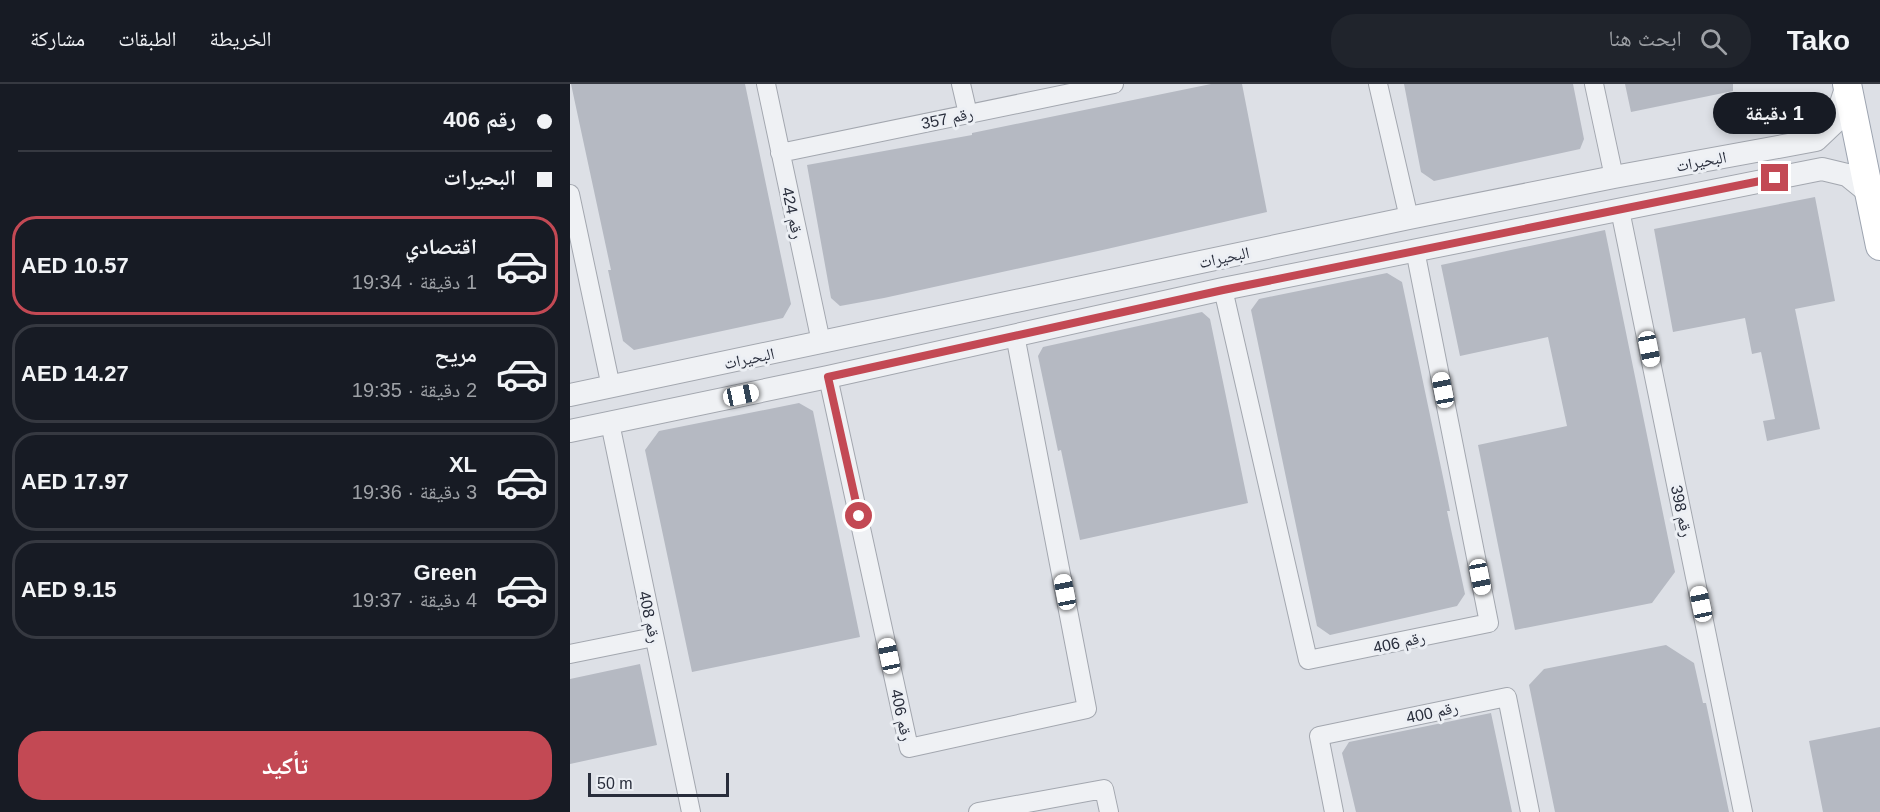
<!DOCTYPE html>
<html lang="ar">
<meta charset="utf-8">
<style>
:root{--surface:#171b24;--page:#20242c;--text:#f1f3f6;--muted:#9ea1a6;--line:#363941;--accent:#c34954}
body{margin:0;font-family:Helvetica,"Noto Naskh Arabic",sans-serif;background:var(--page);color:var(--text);direction:rtl;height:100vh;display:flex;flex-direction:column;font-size:22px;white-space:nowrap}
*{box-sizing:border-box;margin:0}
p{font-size:20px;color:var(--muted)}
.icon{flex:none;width:33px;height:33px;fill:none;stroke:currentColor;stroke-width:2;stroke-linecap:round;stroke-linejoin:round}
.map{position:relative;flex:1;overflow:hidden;direction:ltr}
.side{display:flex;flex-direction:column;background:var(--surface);width:570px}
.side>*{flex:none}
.top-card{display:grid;align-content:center;height:132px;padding:0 18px;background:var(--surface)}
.scale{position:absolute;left:18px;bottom:15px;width:141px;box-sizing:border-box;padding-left:6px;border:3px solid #282d3b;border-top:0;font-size:16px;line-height:21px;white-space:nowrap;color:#282d3b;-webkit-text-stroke:4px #eceff4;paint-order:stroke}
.end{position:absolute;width:27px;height:27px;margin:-14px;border:8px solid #c34954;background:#fff;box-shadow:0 0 0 3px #fff}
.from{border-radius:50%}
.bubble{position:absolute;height:42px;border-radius:21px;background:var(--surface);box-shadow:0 3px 9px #0003;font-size:20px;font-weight:700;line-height:42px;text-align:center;direction:rtl}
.car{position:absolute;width:18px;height:36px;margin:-18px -9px;border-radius:8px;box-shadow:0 0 4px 2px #0007;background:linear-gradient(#fff 24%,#345 0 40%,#fff 0 76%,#345 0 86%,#fff 0)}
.top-card b{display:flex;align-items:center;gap:21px;height:57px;font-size:22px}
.top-card b+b{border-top:2px solid var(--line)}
.top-card i{width:15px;height:15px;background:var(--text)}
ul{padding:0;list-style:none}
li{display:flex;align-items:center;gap:18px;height:99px;margin:0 12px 9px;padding:0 6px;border:3px solid var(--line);border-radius:24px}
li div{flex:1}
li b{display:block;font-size:22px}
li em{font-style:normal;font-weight:700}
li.on{border-color:var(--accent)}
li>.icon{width:54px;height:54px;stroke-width:1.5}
.button{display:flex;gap:12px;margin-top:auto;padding:12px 18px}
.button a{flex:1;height:69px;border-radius:24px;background:var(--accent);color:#fff;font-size:24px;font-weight:700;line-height:69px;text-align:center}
header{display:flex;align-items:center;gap:36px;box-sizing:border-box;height:84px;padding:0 30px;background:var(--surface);border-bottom:2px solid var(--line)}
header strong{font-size:28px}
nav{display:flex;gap:33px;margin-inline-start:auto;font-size:21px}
.search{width:420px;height:54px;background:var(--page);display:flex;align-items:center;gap:15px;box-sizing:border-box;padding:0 21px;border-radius:24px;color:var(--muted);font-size:22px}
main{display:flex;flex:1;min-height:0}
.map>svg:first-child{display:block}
</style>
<header>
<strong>Tako</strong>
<div class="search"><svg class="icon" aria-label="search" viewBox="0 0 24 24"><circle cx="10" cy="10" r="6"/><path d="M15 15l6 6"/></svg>ابحث هنا</div>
<nav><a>الخريطة</a><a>الطبقات</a><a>مشاركة</a></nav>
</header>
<main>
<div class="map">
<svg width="1310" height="728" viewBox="0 0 1310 728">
<rect width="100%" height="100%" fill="#dde0e6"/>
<path fill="#b5b9c2" d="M 1,0 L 175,0 L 221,220 L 213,234 L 64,266 L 53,257 L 38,186 L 41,186 Z
M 641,0 L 672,0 L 697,128 L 537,165 L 314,214 L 270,222 L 261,214 L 237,81 L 402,51 L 402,49 Z
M 834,0 L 1003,0 L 1014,55 L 1010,65 L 864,97 L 851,88 Z
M 1055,0 L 1163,0 L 1163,7 L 1061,28 Z
M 1245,113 L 1265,217 L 1225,225 L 1250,345 L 1197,357 L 1193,337 L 1205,335 L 1191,268 L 1182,270 L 1175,234 L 1103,248 L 1084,145 Z
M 1035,146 L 1105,488 L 1082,519 L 945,546 L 908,361 L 997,342 L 978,253 L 890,272 L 871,181 Z
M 817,189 L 832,198 L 873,393 L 880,427 L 877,427 L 895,510 L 887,522 L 760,551 L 747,542 L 681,226 L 689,215 Z
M 632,228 L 640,235 L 678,419 L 510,456 L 491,366 L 488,367 L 468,272 L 473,263 Z
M 229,319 L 243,327 L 290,553 L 122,588 L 75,366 L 89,347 Z
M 1096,561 L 1124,579 L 1133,619 L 1136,619 L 1159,728 L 985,728 L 959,601 L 974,585 Z
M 70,580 L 87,661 L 0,680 L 0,595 Z
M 921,629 L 942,728 L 786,728 L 772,669 L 779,658 Z
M 1310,643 L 1310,728 L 1253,728 L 1239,657 Z"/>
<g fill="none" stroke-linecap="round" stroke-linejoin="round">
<g stroke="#a3a7af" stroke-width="20">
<path id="minor" d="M 196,0 L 251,258
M 391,0 L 398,30
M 808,0 L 839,134
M 1024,0 L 1044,93
M 210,69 L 544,0
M 0,110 L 41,303
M 1050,126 L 1173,728
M 653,205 L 738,576 L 919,539 L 845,166
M 258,293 L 339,664 L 517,625 L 445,251
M 40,339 L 121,728
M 0,570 L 84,553
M 408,728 L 534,705 L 539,728
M 764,728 L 749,652 L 937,613 L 960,728"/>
</g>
<g stroke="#a3a7af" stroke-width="24">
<path id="tertiary" d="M 0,311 L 839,134 L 1044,93 L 1246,56 L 1265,38 L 1277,1
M 0,347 L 258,293 L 653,205 L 1252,85 L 1277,91 L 1298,108"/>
</g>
<g stroke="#9da4b0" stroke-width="30">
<path id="primary" d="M 1277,0 L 1310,162"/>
</g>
<use href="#minor" stroke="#eff1f4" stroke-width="18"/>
<use href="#tertiary" stroke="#eff1f4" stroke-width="22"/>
<use href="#primary" stroke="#fff" stroke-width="28"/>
</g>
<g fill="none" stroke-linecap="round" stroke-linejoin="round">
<path stroke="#c34954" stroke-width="8" d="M 289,432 L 258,293 L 653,206 L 1205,94"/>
</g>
<g text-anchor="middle" stroke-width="6" stroke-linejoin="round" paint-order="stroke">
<g font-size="16" fill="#282d3b" stroke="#eceff4">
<text transform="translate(377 34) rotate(-12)" y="6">رقم 357</text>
<text transform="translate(1131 77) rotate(-11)" y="6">البحيرات</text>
<text transform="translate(223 129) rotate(78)" y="6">رقم 424</text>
<text transform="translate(654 173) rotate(-12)" y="6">البحيرات</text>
<text transform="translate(179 274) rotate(-12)" y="6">البحيرات</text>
<text transform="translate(1112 427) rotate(78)" y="6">رقم 398</text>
<text transform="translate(80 533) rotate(78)" y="6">رقم 408</text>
<text transform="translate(829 558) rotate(-12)" y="6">رقم 406</text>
<text transform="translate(862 628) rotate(-12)" y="6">رقم 400</text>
<text transform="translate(332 631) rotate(78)" y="6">رقم 406</text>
</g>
</g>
</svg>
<div class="scale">50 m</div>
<i class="end from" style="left:289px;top:432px"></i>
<i class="end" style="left:1205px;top:94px"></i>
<div class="bubble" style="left:1143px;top:8px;width:123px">1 دقيقة</div>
<i class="car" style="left:1079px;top:265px;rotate:169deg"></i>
<i class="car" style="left:873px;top:306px;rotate:349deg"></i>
<i class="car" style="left:171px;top:311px;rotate:78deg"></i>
<i class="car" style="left:910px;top:493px;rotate:169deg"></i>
<i class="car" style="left:495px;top:508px;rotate:349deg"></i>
<i class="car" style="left:1131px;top:520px;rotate:348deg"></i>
<i class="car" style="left:319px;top:572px;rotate:348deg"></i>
</div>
<section class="side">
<div class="top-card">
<b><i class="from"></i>رقم 406</b>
<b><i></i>البحيرات</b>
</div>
<ul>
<li class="on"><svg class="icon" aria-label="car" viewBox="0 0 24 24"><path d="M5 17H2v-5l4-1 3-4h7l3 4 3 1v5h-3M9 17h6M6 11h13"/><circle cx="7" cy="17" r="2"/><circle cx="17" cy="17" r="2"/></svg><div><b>اقتصادي</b><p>1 دقيقة · 19:34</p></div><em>AED 10.57</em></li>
<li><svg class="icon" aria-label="car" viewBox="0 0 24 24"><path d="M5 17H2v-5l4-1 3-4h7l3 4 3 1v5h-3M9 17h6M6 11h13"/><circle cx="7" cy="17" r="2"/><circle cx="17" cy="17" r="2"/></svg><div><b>مريح</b><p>2 دقيقة · 19:35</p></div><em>AED 14.27</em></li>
<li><svg class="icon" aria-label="car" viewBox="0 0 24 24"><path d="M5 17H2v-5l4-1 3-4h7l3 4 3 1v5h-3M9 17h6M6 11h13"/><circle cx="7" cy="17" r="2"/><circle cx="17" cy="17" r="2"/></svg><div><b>XL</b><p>3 دقيقة · 19:36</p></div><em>AED 17.97</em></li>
<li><svg class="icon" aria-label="car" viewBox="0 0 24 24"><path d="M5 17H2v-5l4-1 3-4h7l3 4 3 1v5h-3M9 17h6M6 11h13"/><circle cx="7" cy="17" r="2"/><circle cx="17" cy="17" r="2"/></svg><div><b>Green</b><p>4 دقيقة · 19:37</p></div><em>AED 9.15</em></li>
</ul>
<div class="button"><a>تأكيد</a></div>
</section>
</main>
